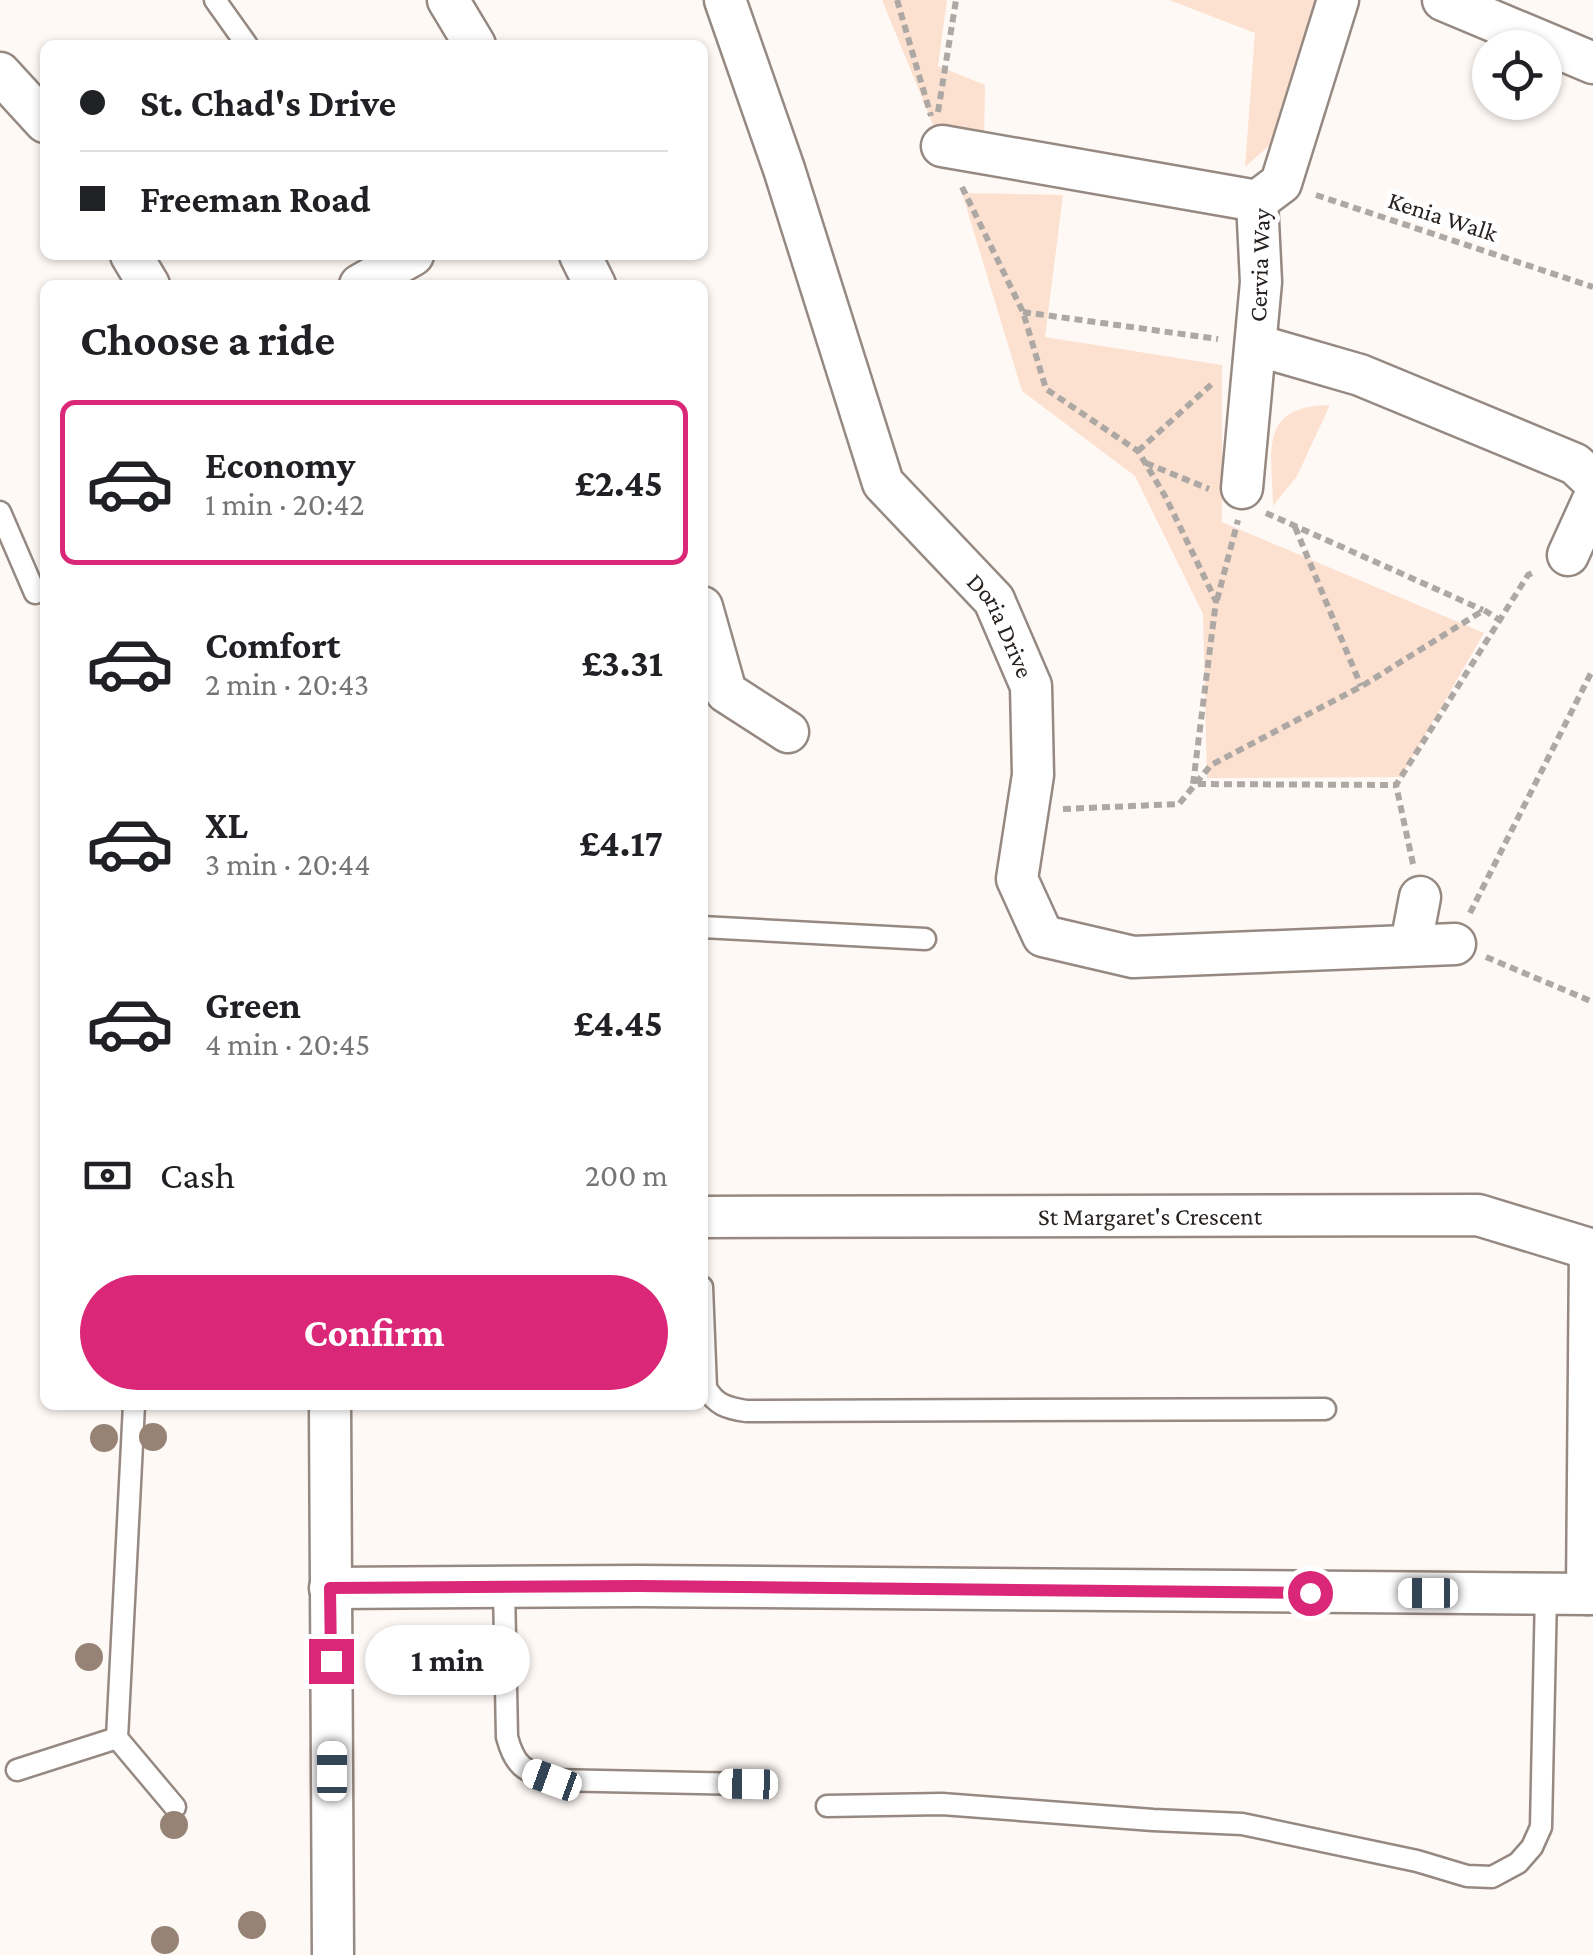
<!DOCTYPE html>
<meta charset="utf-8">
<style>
:root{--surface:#fff;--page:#f6f6f6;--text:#202124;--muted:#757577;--line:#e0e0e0;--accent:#db2777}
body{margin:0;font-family:"Crimson Pro",serif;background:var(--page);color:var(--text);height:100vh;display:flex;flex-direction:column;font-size:38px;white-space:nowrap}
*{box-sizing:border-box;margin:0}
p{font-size:32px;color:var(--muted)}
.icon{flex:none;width:55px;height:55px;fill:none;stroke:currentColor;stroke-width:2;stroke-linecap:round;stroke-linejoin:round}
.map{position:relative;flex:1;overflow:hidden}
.sheet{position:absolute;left:40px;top:280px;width:668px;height:1130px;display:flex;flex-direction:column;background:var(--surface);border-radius:15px;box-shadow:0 2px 8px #0004}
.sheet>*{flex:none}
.hud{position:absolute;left:40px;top:40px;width:668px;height:220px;border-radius:15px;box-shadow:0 2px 8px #0004;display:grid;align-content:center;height:220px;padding:0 40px;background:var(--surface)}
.buttons{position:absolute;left:1472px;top:30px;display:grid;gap:20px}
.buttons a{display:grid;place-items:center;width:90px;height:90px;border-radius:50%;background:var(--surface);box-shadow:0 2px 8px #0004;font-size:50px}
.end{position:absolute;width:45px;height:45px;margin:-22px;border:12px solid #db2777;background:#fff;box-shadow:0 0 0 5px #fff}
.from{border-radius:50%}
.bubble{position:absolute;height:70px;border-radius:35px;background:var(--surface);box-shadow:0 2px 8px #0004;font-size:32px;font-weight:700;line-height:70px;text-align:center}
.car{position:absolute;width:30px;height:60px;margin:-30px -15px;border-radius:12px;box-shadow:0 0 8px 2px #0007;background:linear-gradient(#fff 24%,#345 0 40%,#fff 0 76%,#345 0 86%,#fff 0)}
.hud b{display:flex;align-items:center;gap:35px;height:95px;font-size:38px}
.hud b+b{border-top:2px solid var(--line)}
.hud i{width:25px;height:25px;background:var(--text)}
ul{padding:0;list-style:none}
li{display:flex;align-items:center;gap:30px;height:165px;margin:0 20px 15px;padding:0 20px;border:5px solid transparent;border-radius:15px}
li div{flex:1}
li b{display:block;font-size:38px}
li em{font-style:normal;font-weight:700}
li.on{border-color:var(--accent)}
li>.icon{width:90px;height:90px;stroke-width:1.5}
h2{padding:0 40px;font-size:45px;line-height:120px}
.pay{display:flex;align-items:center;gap:25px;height:110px;padding:0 40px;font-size:38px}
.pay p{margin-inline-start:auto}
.cta{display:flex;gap:20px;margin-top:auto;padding:20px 40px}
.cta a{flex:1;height:115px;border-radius:60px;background:var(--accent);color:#fff;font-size:40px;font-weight:700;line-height:115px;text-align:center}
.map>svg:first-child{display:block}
</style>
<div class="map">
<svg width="1593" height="1955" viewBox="0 0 1593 1955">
<rect width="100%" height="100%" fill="#fff9f6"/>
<path fill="#fce1d0" d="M 882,0 L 947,0 L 938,66 L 985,85 L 984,141 L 936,132 Z
M 1169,0 L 1320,0 L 1278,138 L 1245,167 L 1255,33 Z
M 962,193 L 1063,195 L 1045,337 L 1222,365 L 1222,522 L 1484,633 L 1401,777 L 1207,778 L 1203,614 L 1135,476 L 1022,391 Z
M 1330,405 L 1297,476 L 1273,506 C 1272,451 1258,406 1330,405 Z"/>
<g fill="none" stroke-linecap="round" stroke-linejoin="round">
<g stroke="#968981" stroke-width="25">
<path id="lane" d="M 215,0 L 247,45
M 0,512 L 35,593
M 702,927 L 925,939
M 702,1287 L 706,1388 C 716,1405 727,1408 746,1411 L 1325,1409
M 134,1405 L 117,1738 L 175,1807
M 504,1588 L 507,1737 C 515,1767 524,1770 551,1780 L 748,1784
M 17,1770 L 117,1738
M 827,1806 L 942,1804 L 1153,1820 L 1242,1824 L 1417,1861 L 1467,1876 L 1492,1877 L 1518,1863 L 1532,1847 L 1541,1827 L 1546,1593"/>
</g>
<g stroke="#968981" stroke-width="45">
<g id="street">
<path d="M 448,0 L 475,45"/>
<path id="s1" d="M 725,0 L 784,169 L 883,483 L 994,600 L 1031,686 L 1033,775 L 1017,879 L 1043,936 L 1133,957 L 1455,944"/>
<path d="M 1443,0 L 1593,63"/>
<path d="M 0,73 L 45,122"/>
<path d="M 942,146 L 1257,201"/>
<path d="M 131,255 L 149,285"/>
<path d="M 580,255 L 595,285"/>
<path d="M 360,285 L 413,255"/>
<path d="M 1256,345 L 1360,375 L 1575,464 L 1593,481"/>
<path d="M 1242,488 L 1261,282 L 1257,201 L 1281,183 L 1338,0"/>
<path d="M 1568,555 L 1593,500"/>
<path d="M 702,607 L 726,692 L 788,732"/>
<path d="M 1411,944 L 1420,897"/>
<path id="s2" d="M 702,1217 L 1478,1215 L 1593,1250"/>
<path d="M 330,1405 L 333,1955"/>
<path d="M 330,1588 L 638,1586 L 1593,1594"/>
<path d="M 1587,1594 L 1590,1249"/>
</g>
</g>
<path stroke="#aea8a5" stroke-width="6" stroke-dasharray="8 5" stroke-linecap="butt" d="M 897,0 L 931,116
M 938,112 L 956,0
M 962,187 L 1023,312 L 1046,389 L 1138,451 L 1165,496 L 1216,601 L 1193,784 L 1396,785
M 1316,195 L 1593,287
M 1023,312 L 1218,339
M 1138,451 L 1215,381
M 1146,463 L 1209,489
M 1266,513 L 1483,610
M 1295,527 L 1361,686
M 1217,600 L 1238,520
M 1063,809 L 1179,804 L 1211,765 L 1362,686 L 1484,610 L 1501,621
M 1413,864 L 1396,785 L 1528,575 L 1536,571
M 1470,913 L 1593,669
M 1486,957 L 1593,1002"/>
<use href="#lane" stroke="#fff" stroke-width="20"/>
<use href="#street" stroke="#fff" stroke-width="40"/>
</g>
<g fill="#968376">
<circle cx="153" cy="1437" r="14"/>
<circle cx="104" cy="1438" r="14"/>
<circle cx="89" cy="1657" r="14"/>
<circle cx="174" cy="1825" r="14"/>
<circle cx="252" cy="1925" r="14"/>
<circle cx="165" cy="1940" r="14"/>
</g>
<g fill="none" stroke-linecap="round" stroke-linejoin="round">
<path stroke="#db2777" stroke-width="12" d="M 331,1661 L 330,1588 L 638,1586 L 1310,1593"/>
</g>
<g text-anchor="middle" stroke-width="10" stroke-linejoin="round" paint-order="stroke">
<g font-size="25" fill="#27221f" stroke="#fff">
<text transform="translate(1443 216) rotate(18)" y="9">Kenia Walk</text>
<text transform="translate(1259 265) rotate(-88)" y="9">Cervia Way</text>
<text dy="9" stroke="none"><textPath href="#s1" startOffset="695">Doria Drive</textPath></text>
<text dy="9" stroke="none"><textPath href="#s2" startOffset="448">St Margaret's Crescent</textPath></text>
</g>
</g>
</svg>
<div class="buttons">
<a><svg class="icon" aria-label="locate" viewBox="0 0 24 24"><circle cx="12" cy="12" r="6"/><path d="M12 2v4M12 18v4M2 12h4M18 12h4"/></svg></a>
</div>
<i class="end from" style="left:1310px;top:1593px"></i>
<i class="end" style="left:331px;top:1661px"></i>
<div class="bubble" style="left:365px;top:1625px;width:165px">1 min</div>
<i class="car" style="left:1428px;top:1593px;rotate:270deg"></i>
<i class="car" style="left:332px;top:1771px;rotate:0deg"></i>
<i class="car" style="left:552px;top:1780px;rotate:290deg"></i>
<i class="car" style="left:748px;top:1784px;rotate:271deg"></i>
<div class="hud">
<b><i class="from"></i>St. Chad's Drive</b>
<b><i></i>Freeman Road</b>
</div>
<section class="sheet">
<h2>Choose a ride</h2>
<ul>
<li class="on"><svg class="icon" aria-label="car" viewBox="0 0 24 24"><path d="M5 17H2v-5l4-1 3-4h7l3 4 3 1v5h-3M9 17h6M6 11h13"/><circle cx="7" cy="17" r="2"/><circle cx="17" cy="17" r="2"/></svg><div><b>Economy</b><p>1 min · 20:42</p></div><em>£2.45</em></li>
<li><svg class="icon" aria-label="car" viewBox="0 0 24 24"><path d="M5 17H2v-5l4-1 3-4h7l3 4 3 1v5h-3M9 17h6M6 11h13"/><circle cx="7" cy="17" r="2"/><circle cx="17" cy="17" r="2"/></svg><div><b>Comfort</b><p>2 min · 20:43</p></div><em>£3.31</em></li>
<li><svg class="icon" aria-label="car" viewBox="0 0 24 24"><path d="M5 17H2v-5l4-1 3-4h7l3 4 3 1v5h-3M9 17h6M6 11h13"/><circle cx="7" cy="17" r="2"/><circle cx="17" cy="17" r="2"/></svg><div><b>XL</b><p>3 min · 20:44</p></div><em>£4.17</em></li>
<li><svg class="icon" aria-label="car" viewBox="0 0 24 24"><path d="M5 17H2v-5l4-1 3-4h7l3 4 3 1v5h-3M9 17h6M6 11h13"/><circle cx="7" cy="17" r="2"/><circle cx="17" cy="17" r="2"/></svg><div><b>Green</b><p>4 min · 20:45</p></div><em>£4.45</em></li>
</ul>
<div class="pay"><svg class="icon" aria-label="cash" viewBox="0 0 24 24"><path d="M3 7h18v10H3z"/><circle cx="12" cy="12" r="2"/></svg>Cash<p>200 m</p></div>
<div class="cta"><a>Confirm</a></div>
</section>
</div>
